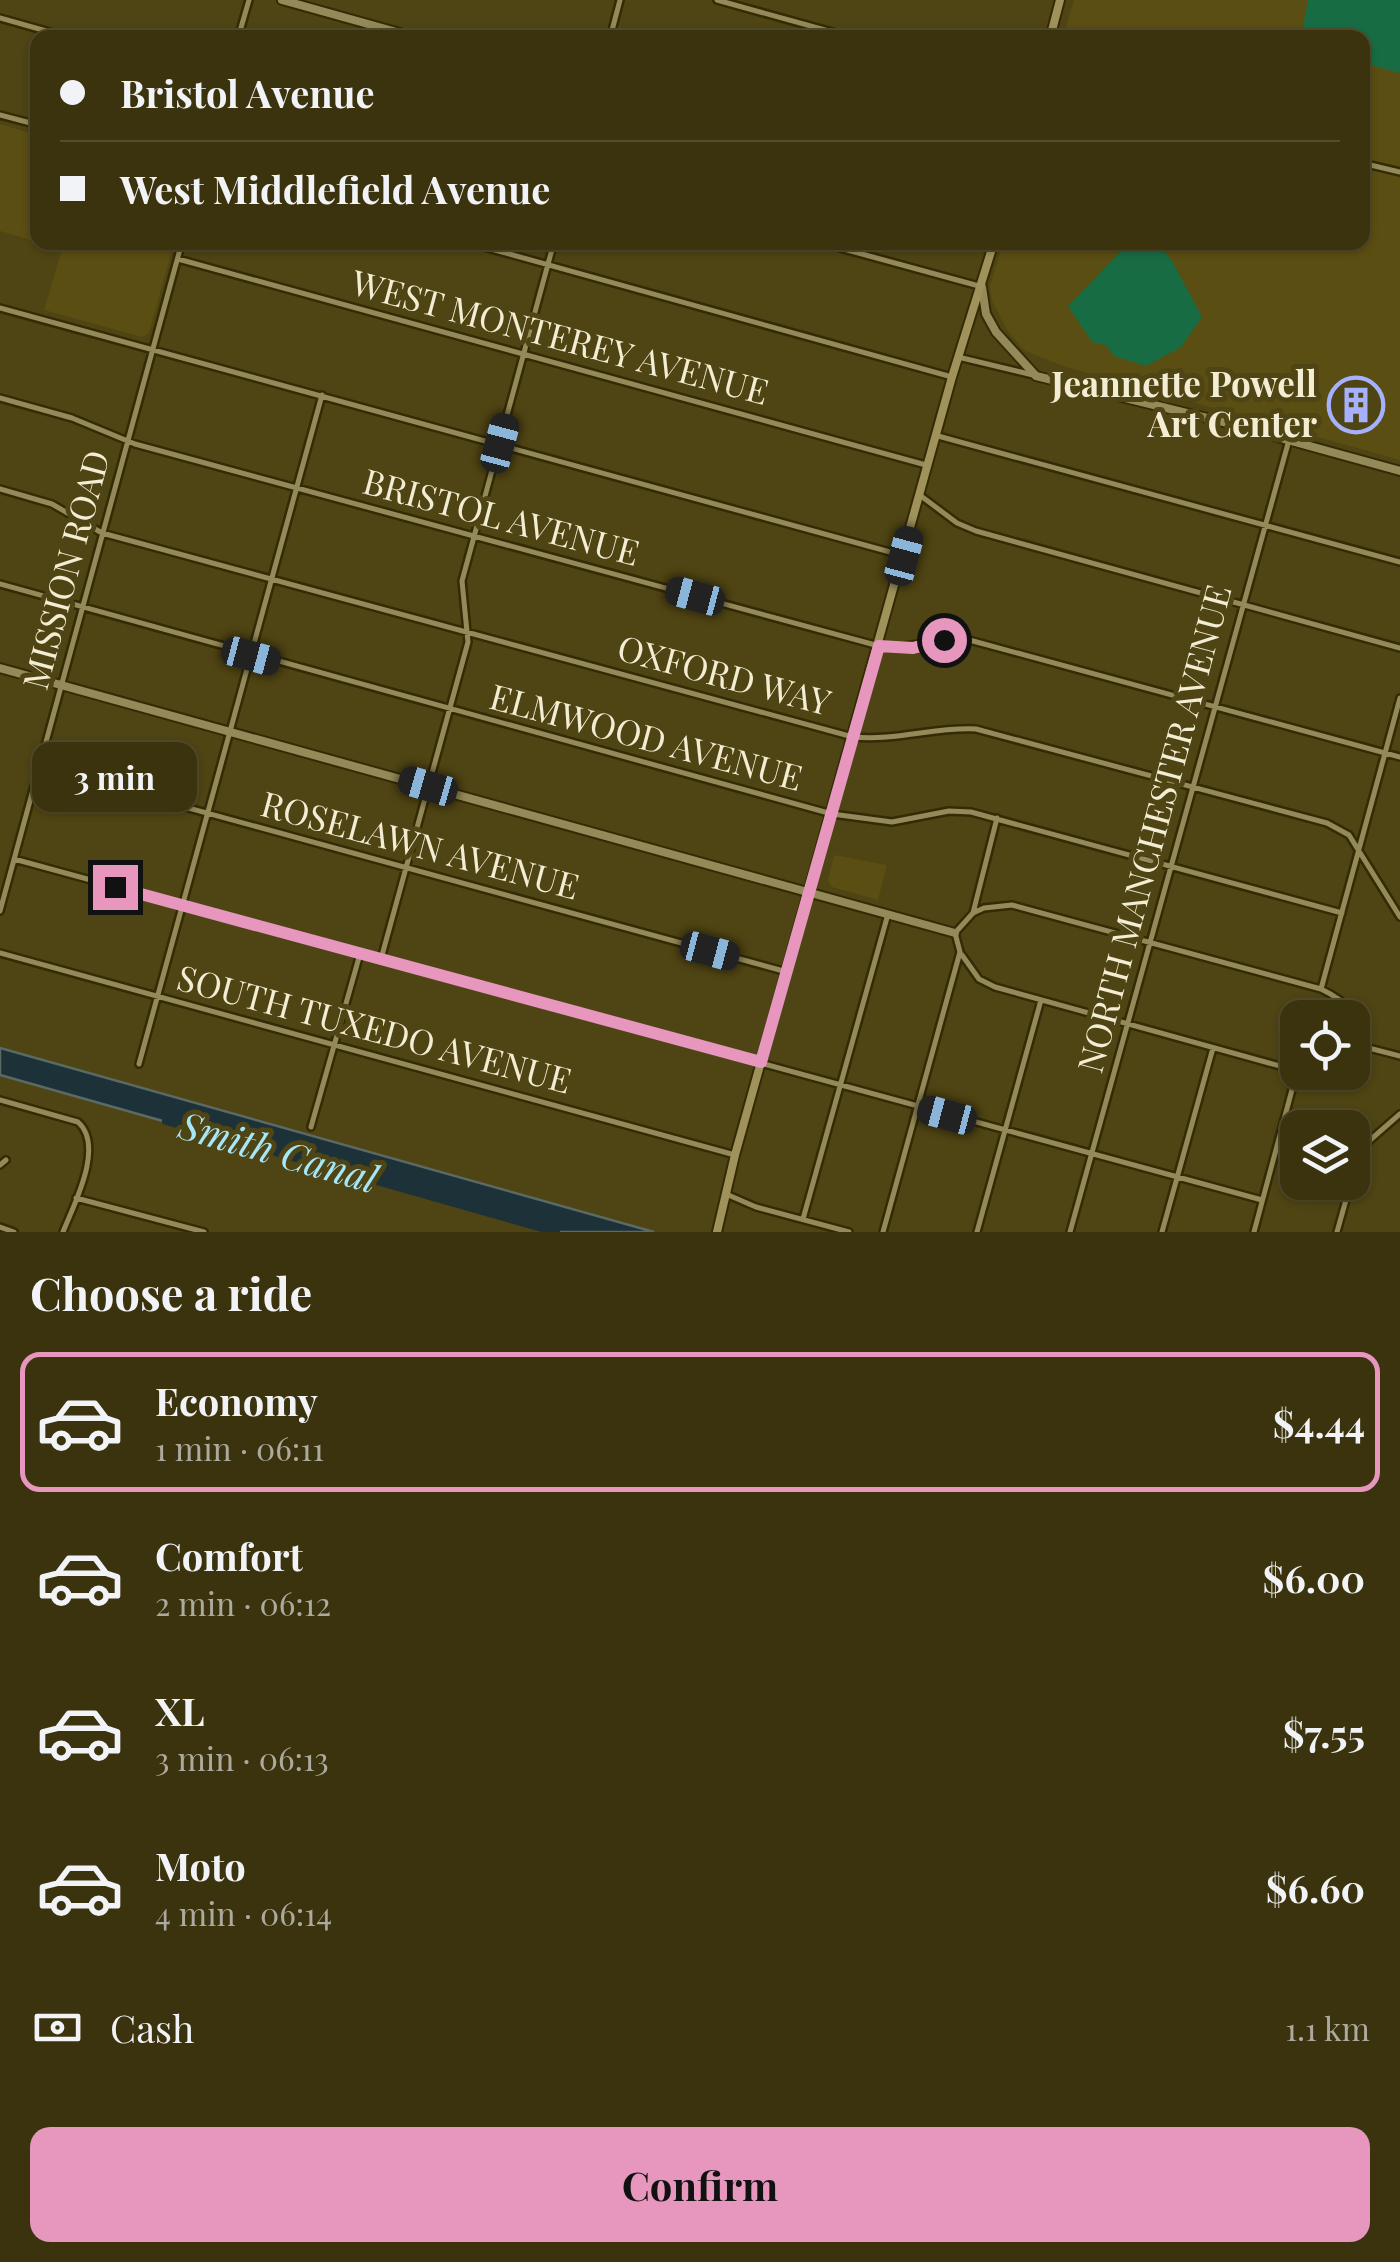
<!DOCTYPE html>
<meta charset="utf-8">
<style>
:root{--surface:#3b330e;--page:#463f1c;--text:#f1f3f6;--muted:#acaa9e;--line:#544e2e;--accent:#e797bd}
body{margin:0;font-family:"Playfair Display",serif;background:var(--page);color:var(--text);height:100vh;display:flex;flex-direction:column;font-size:38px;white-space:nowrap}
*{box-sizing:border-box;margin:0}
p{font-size:32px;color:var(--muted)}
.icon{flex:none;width:55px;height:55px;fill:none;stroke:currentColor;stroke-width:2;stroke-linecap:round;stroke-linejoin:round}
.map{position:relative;height:1232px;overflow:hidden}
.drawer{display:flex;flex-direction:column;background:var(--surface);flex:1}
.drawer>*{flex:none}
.guide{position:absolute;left:30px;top:30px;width:1340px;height:220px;border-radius:20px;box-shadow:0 2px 8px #0004,0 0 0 2px var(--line);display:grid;align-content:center;height:220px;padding:0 30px;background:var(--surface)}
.buttons{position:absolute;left:1280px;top:1000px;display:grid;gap:20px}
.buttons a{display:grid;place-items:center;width:90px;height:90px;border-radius:20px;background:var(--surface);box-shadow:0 2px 8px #0004,0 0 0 2px var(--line);font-size:50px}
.end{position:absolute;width:45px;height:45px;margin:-22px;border:12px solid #e797bd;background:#111;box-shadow:0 0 0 5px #111}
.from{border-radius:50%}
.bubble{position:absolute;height:70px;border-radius:20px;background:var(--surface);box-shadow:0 2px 8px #0004,0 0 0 2px var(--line);font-size:32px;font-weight:700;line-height:70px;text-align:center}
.car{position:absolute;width:30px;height:60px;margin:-30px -15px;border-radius:12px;box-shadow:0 0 8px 2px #0007;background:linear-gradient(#222 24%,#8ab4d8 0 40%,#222 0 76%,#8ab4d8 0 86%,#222 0)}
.guide b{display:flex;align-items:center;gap:35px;height:95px;font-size:38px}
.guide b+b{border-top:2px solid var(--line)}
.guide i{width:25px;height:25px;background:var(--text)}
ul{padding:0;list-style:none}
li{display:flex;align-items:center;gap:30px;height:140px;margin:0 20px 15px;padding:0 10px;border:5px solid transparent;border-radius:20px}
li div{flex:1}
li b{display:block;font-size:38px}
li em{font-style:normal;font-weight:700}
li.active{border-color:var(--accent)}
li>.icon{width:90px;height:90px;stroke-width:1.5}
h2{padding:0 30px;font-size:45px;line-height:120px}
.pay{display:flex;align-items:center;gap:25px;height:110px;padding:0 30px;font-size:38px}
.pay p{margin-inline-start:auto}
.cta{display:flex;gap:20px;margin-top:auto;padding:20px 30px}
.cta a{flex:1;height:115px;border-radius:20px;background:var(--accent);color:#111;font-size:40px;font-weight:700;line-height:115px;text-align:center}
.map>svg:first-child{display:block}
</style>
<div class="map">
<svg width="1400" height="1232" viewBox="0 0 1400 1232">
<rect width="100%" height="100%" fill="#4f4413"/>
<path fill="#5b4e12" d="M 1074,0 L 1400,0 L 1400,460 L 1066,367 L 1025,351 L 1007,330 L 992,301 L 990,286 L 1003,243 L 1362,242 L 1362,38 L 1063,37 Z
M 0,124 L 37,135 L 37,242 L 0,231 Z
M 40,243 L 174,243 L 149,333 L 142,337 L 44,310 L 62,249 Z
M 834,855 L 887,865 L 878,900 L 832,887 L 828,880 Z"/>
<path fill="#186c43" d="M 1308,0 L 1400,0 L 1400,73 L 1363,63 L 1362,38 L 1301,37 Z
M 1130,242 L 1157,243 L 1172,261 L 1202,317 L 1181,347 L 1146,366 L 1114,356 L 1106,345 L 1092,342 L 1068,306 Z"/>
<path fill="#1c3238" stroke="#5c6a66" stroke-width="2.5" d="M 0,1048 L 654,1232 L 555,1232 L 0,1075 Z"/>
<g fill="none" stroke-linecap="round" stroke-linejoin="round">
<path stroke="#1c3238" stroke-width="8" d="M 166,1121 L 556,1232"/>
<g stroke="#332b05" stroke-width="10">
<path id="minor" d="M 717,0 L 854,38
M 0,18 L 71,38
M 238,38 L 249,0
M 610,38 L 620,0
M 0,115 L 38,125
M 1362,163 L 1400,172
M 466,242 L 952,377
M 818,242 L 979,286
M 178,259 L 926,465
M 0,308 L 901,555
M 958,357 L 1033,375
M 0,398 L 72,418 L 135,444 L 879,646 C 911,650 941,636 973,641 L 1400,757
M 938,436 L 1400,562
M 0,489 L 52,504 L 102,533 L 853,737 C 897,741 933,727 976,729 L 1327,823 L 1349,835 L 1400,917
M 921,496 L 957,523 L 976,531 L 1400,648
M 0,584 L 832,814 L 892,822 L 949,811 L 971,812 L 1342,913
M 39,767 L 787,972
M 14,859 L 1262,1200
M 0,911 L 182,242
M 973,913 L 984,908 L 1012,905 L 1321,989 C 1348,1002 1360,1015 1361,1046
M 0,953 L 735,1155
M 962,955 L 979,979 L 995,987 L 1298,1071
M 381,959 L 468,642 L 462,581 L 554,242
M 1321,989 L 1400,698
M 1352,1057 L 1361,1046 L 1400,1056
M 139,1064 L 322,395
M 1302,1072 L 1332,1072
M 0,1100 L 78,1122 C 105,1146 74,1204 63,1232
M 311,1127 L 360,954
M 0,1165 L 6,1160
M 1352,1179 L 1369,1141 L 1400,1114
M 726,1194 L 756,1207 L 849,1232
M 76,1198 L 204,1232
M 803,1219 L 888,914
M 0,1227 L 14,1232
M 883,1232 L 960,952 L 955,933 L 973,913 L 997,818
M 977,1232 L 1041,1000
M 1070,1232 L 1289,440
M 1162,1232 L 1213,1048
M 1254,1232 L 1297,1071
M 1337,1232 L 1351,1182"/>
</g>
<g stroke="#332b05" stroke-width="12">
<path id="tertiary" d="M 282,0 L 418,38
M 982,287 L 986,314 L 996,332 L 1036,376 L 1219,421 L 1400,471
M 0,668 L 955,933"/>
</g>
<g stroke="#332b05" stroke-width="12">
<path id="secondary" d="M 1050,38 L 1060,0
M 717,1232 L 735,1155 L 952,377 L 994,242"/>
</g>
<use href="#minor" stroke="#948958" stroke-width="5"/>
<use href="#tertiary" stroke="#948958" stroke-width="8"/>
<use href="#secondary" stroke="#9f925b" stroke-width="8"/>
</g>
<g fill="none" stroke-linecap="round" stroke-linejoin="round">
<path stroke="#e797bd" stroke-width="12" d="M 115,887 L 761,1062 L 879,646 L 913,648 L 944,640"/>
</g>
<defs>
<g id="building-ring" transform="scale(2.875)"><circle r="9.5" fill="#4f4413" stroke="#a5b1fc" stroke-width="1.5"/><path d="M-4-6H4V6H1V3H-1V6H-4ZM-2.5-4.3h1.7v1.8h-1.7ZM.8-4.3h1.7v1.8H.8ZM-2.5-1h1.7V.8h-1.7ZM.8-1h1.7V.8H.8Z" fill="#a5b1fc"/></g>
</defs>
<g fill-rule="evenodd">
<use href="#building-ring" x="1356" y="405"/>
</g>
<g text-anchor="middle" stroke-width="10" stroke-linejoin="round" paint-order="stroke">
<g font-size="35" fill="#f2edd3" stroke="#4f4413">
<text transform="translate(560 338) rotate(15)" y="12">WEST MONTEREY AVENUE</text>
<text transform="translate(501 518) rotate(15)" y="12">BRISTOL AVENUE</text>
<text transform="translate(67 570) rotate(-75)" y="12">MISSION ROAD</text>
<text transform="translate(724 676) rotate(15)" y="12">OXFORD WAY</text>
<text transform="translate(646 738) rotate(15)" y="12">ELMWOOD AVENUE</text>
<text transform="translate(1155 829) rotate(-75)" y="12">NORTH MANCHESTER AVENUE</text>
<text transform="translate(420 846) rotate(15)" y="12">ROSELAWN AVENUE</text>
<text transform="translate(374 1030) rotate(15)" y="12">SOUTH TUXEDO AVENUE</text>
</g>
<g font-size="35" font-weight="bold" fill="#f2edd3" stroke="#4f4413" text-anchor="end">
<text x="1317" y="397">Jeannette Powell<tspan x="1317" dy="40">Art Center</tspan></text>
</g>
<g font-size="38" font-style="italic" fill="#a5e7f9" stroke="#4f4413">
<text transform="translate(278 1153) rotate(16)" y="13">Smith Canal</text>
</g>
</g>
</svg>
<div class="buttons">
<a><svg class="icon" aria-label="locate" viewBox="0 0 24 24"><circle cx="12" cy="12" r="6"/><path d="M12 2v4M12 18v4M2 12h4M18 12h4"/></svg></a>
<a><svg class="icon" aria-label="layers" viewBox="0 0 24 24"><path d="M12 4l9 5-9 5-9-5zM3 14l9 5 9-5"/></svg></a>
</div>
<i class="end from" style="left:944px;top:640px"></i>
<i class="end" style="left:115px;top:887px"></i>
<div class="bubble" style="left:32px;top:742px;width:165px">3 min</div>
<i class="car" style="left:500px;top:443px;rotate:15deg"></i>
<i class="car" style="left:904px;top:556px;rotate:15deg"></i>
<i class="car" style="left:695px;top:596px;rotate:285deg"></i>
<i class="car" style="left:251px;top:656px;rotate:105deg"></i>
<i class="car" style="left:428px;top:786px;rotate:286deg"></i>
<i class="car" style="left:710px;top:951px;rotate:105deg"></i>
<i class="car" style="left:947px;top:1115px;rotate:285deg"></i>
<div class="guide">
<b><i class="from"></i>Bristol Avenue</b>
<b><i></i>West Middlefield Avenue</b>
</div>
</div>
<section class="drawer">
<h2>Choose a ride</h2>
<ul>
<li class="active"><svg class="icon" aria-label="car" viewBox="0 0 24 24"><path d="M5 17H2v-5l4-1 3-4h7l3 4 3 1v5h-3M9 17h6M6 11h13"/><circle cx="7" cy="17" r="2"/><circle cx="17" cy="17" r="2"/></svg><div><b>Economy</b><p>1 min · 06:11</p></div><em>$4.44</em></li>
<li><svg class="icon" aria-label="car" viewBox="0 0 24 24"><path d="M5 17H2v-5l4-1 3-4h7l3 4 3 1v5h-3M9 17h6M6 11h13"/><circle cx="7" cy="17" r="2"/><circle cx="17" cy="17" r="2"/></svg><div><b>Comfort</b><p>2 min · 06:12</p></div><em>$6.00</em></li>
<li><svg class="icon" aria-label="car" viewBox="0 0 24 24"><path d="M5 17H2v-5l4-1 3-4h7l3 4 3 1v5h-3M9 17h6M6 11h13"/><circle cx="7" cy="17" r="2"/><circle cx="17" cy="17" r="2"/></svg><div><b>XL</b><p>3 min · 06:13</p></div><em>$7.55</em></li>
<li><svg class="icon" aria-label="car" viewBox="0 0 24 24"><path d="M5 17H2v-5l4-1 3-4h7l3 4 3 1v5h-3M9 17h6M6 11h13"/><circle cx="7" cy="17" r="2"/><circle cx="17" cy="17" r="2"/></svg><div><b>Moto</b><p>4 min · 06:14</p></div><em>$6.60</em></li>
</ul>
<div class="pay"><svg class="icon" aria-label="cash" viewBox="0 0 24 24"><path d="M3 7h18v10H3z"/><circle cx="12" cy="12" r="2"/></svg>Cash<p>1.1 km</p></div>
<div class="cta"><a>Confirm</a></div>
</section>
